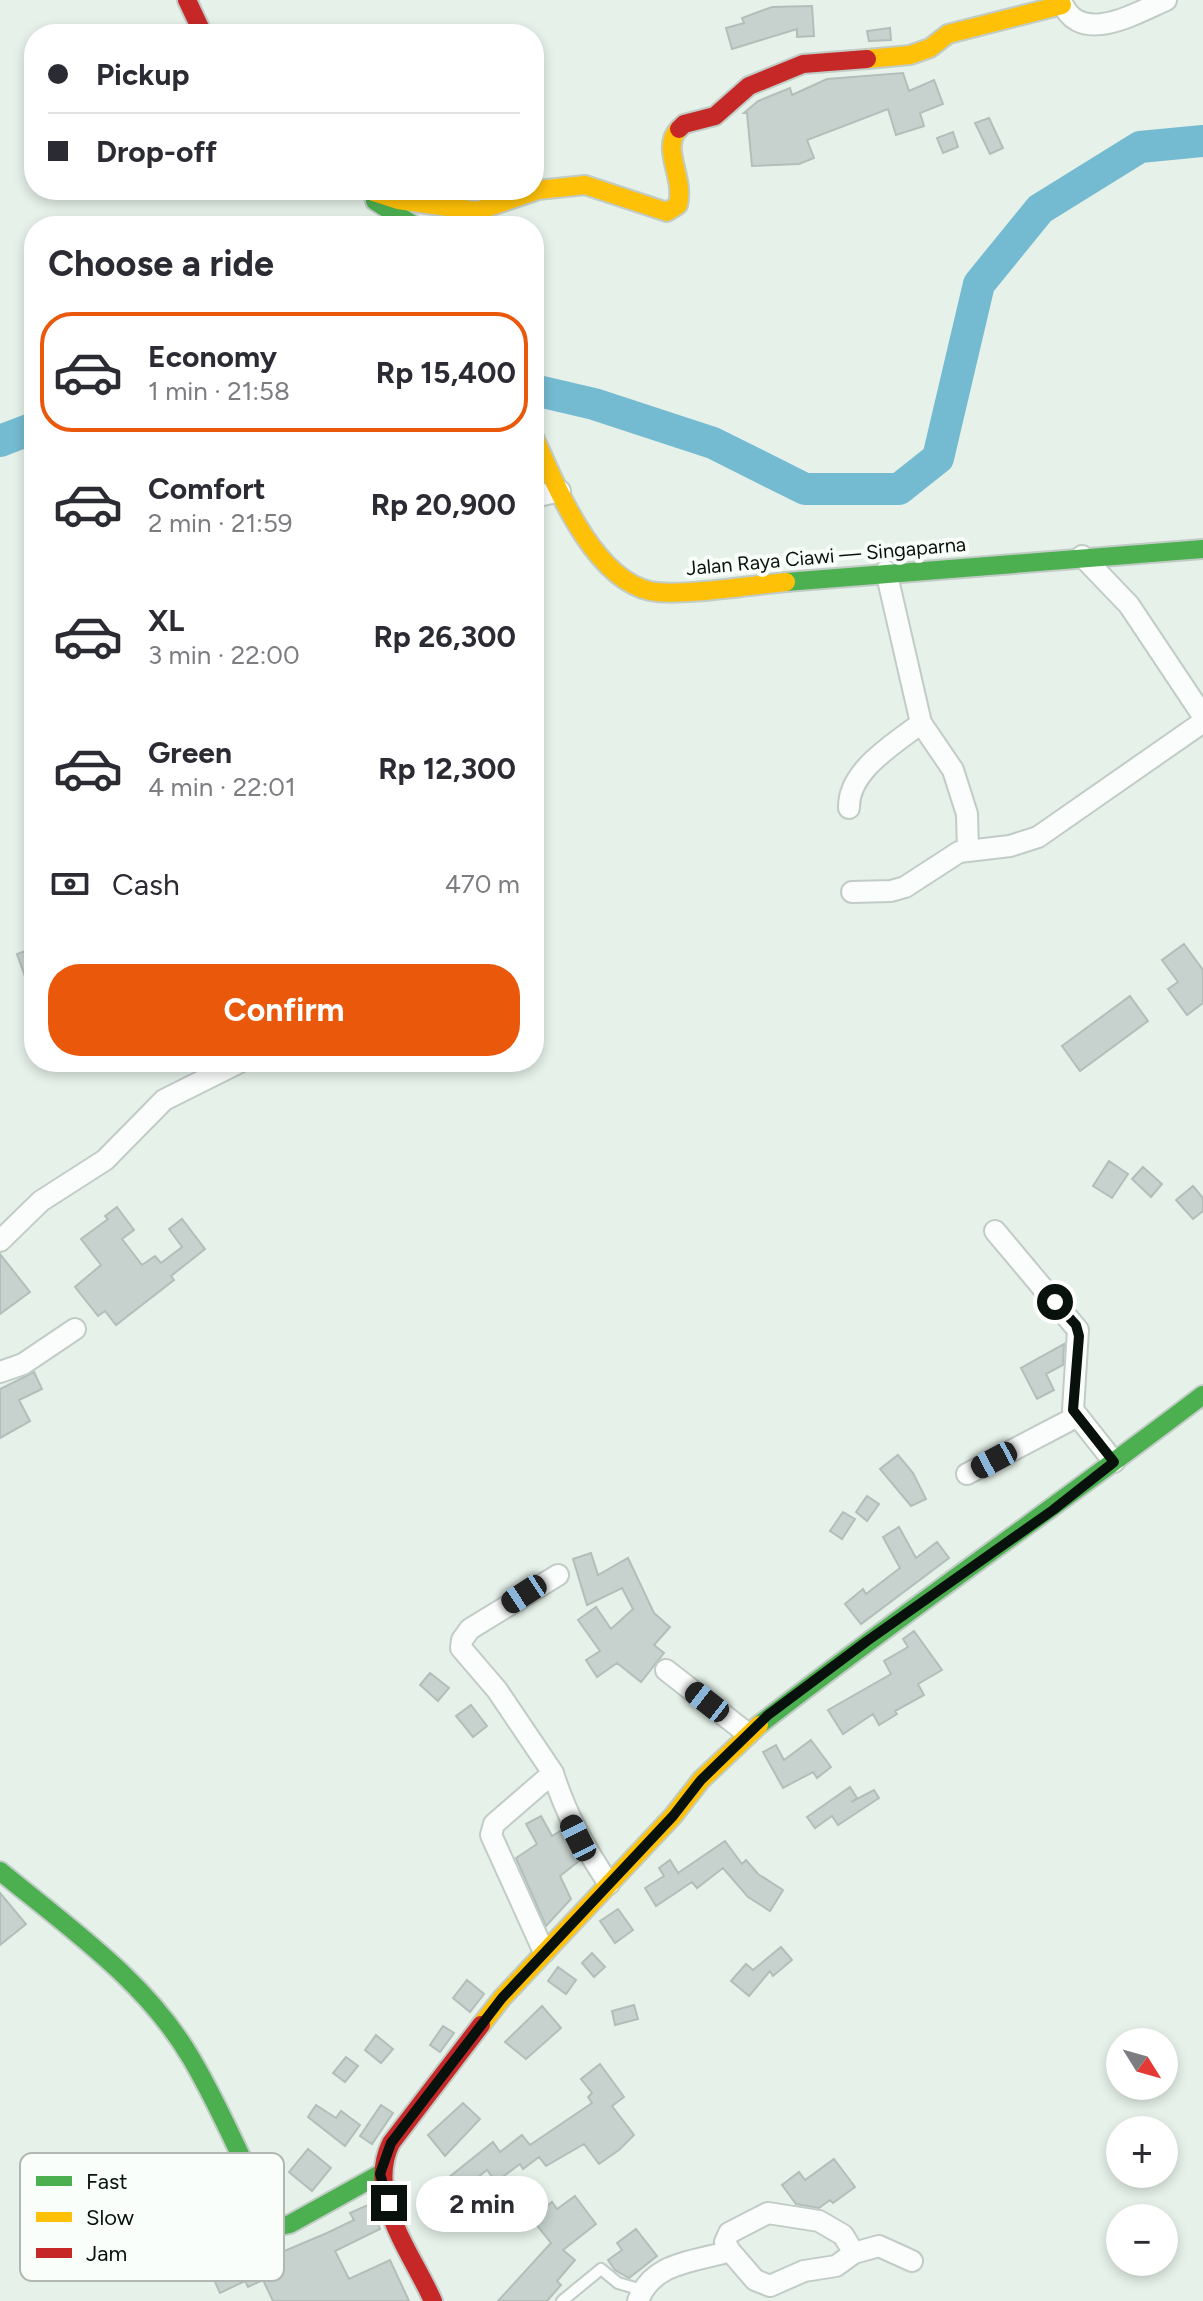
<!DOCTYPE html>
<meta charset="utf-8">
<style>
:root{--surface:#fff;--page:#f2f2f3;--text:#2b2b33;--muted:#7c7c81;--line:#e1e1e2;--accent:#ea580c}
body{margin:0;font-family:Figtree,sans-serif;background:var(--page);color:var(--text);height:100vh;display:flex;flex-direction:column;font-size:30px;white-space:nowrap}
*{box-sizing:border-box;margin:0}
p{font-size:26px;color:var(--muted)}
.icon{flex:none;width:44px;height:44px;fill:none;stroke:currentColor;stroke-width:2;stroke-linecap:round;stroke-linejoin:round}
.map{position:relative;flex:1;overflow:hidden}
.details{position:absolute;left:24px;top:216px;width:520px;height:856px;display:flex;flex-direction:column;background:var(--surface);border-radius:32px;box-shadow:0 4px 12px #0003}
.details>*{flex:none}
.hud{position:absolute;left:24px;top:24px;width:520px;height:176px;border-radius:32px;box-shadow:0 4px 12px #0003;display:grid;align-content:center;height:176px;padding:0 24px;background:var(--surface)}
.needle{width:52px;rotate:127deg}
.controls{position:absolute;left:1106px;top:2028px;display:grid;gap:16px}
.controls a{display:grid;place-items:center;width:72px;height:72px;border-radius:50%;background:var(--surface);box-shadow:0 4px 12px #0003;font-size:40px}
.end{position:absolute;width:36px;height:36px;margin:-18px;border:10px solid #09110c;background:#fff;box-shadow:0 0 0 4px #fff}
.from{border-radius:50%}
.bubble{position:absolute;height:56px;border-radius:28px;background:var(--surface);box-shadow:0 4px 12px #0003;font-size:26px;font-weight:700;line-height:56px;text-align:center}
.car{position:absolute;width:24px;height:48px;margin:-24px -12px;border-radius:10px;box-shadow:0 0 6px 2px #0007;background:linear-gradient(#222 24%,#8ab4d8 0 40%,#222 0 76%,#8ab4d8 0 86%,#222 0)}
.hud b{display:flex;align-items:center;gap:28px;height:76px;font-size:30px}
.hud b+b{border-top:2px solid var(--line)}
.hud i{width:20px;height:20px;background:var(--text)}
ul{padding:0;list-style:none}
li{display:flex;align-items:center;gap:24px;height:120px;margin:0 16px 12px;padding:0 8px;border:4px solid transparent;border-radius:32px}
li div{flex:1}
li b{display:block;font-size:30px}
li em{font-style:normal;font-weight:700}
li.current{border-color:var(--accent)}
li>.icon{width:72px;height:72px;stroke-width:1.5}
h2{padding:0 24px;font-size:36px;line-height:96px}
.pay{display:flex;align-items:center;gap:20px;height:88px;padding:0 24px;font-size:30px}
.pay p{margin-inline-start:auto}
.action{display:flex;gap:16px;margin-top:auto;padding:16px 24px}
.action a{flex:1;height:92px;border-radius:32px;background:var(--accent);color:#fff;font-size:32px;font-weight:700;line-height:92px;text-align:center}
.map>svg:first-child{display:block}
</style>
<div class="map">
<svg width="1203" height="2301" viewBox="0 0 1203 2301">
<rect width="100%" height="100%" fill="#e5f1e9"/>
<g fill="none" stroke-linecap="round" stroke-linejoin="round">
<path stroke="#74bbd1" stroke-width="32" d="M 534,390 L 594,404 L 713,443 L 805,489 L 899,489 L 938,458 L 979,284 L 1040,209 L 1140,147 L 1203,141
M 0,441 L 34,428"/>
</g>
<path fill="#c7d2ce" stroke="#b3beba" stroke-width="2" d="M 812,6 L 814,36 L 797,37 L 797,29 L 732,49 L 726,28 L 744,23 L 742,18 L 772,7 Z
M 890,28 L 891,40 L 869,41 L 867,31 Z
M 903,73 L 909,91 L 934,80 L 943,104 L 920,113 L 924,126 L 896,135 L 888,109 L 807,140 L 814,158 L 799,164 L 752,166 L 747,113 L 744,113 L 758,101 L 790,88 L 792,95 L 827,79 Z
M 989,118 L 1003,148 L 990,154 L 975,123 Z
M 953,132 L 958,147 L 943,153 L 937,138 Z
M 1184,944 L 1203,970 L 1203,1003 L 1187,1015 L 1168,989 L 1178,982 L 1162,960 Z
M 34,948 L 34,996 L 32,996 L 17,954 Z
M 1130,996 L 1148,1021 L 1080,1071 L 1062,1046 Z
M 1109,1161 L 1128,1174 L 1112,1198 L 1093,1186 Z
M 1143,1167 L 1162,1184 L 1151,1197 L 1132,1179 Z
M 1193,1186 L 1203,1198 L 1203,1211 L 1193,1219 L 1176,1200 Z
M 117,1207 L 134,1230 L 122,1239 L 142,1265 L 155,1256 L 161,1263 L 182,1247 L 169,1229 L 182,1219 L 205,1249 L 171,1276 L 174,1280 L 116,1325 L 105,1311 L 98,1316 L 75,1287 L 101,1265 L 81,1239 L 108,1219 L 105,1216 Z
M 0,1254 L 30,1292 L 0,1314 Z
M 1064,1344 L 1063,1365 L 1046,1374 L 1054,1390 L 1037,1399 L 1021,1368 Z
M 34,1372 L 42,1389 L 19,1400 L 30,1421 L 0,1438 L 0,1389 Z
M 898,1455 L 913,1473 L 926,1499 L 911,1506 L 880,1469 Z
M 867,1496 L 879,1504 L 867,1521 L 856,1512 Z
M 843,1512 L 855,1519 L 842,1539 L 830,1531 Z
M 899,1527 L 916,1558 L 937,1542 L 949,1558 L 861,1624 L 845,1604 L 863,1589 L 866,1594 L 900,1568 L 883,1537 Z
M 591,1553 L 598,1575 L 628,1558 L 654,1613 L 670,1627 L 654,1645 L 664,1653 L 641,1682 L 617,1663 L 597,1677 L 586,1660 L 600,1651 L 578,1620 L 596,1607 L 611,1629 L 633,1609 L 622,1588 L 587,1605 L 573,1559 Z
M 914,1631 L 942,1670 L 918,1684 L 924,1695 L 895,1711 L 897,1714 L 879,1725 L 873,1714 L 843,1734 L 828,1710 L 891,1674 L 884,1661 L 908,1647 L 903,1639 Z
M 430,1673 L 449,1688 L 438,1701 L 420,1685 Z
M 471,1705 L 487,1726 L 473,1737 L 456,1716 Z
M 811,1740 L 831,1767 L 817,1778 L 813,1772 L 783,1788 L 763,1752 L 776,1745 L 784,1760 Z
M 850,1787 L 857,1798 L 851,1802 L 874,1790 L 879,1798 L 838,1825 L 832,1816 L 815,1828 L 807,1817 Z
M 541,1816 L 552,1836 L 562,1830 L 579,1861 L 560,1876 L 571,1899 L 546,1926 L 516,1858 L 537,1844 L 526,1824 Z
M 725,1841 L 742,1864 L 746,1860 L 758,1874 L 783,1890 L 770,1911 L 748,1897 L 723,1868 L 697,1888 L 692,1882 L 656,1906 L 645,1888 L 664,1876 L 659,1868 L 670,1860 L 678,1873 Z
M 0,1893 L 26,1924 L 0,1945 Z
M 618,1909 L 633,1930 L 615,1943 L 600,1921 Z
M 781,1947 L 792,1960 L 773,1976 L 770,1971 L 749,1996 L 731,1981 L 746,1964 L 753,1970 Z
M 592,1953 L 605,1967 L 594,1977 L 582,1963 Z
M 558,1967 L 576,1980 L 566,1994 L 548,1981 Z
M 467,1980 L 484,1994 L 470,2012 L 453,1998 Z
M 634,2005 L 638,2019 L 615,2025 L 612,2011 Z
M 542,2006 L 561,2028 L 526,2059 L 505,2042 Z
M 443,2026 L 454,2033 L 440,2052 L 430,2045 Z
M 376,2035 L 393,2049 L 381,2063 L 365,2050 Z
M 346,2057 L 358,2066 L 345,2082 L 333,2073 Z
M 600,2064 L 624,2097 L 612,2106 L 634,2135 L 619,2150 L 599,2164 L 584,2144 L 546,2166 L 539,2157 L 523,2169 L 520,2164 L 496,2182 L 487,2170 L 459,2192 L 448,2178 L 493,2142 L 500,2152 L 522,2135 L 530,2145 L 592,2103 L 588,2097 L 592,2093 L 581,2079 Z
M 463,2103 L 480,2119 L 445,2156 L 428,2135 Z
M 316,2105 L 336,2118 L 341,2111 L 360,2125 L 345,2146 L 308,2117 Z
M 381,2105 L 393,2113 L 372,2144 L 360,2136 Z
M 308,2149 L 331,2168 L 312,2191 L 289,2172 Z
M 834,2159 L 855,2187 L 833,2203 L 830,2200 L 819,2208 L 796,2204 L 782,2185 L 799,2172 L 805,2180 Z
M 575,2196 L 596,2224 L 563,2250 L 575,2260 L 557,2281 L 561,2285 L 547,2301 L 498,2301 L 551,2243 L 531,2218 L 552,2202 L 557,2209 Z
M 370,2204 L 380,2229 L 335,2251 L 349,2279 L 390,2260 L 409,2301 L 273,2301 L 263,2280 L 248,2287 L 245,2281 L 220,2293 L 212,2275 L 251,2254 L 256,2263 L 327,2233 L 354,2220 L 350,2213 Z
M 636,2229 L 657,2256 L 629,2278 L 615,2270 L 608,2260 L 622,2250 L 617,2243 Z"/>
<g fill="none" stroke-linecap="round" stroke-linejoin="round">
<g stroke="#c2ccc6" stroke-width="14">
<path id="lane" d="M 562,2301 L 601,2269 L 618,2283 L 642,2290"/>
</g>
<g stroke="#c2ccc6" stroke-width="24">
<path id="street" d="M 1061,0 C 1078,48 1136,13 1166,0
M 534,497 L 560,491
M 1082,556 L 1129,605 L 1203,716
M 886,571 L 921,723 L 953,770 L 967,814 L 968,851
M 849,808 C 848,770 895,744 921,723
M 852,892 L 891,891 L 905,887 L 959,852 L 1010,846 L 1038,837 L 1203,722
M 995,1231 L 1078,1330 L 1073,1410 L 1114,1462
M 0,1241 L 41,1201 L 105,1160 L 164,1100 L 240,1062
M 0,1372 L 23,1364 L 75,1329
M 967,1474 L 1076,1417
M 666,1670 L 748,1734
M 553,1773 C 566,1815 585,1848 609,1884
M 544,1952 L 491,1835 L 494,1824 L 553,1773 L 497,1690 L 461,1648 L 462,1640 L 470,1629 L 558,1575
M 730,2251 L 755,2280 L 770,2286 L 804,2271 L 836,2266 L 854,2253
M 638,2301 C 653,2261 695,2262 730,2251 L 725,2242 L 729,2233 L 768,2213 L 819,2221 L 843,2235 L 854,2253 L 879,2246 L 912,2261"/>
</g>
<g stroke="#c2ccc6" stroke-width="22">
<path id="fast" d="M 375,201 L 415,226
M 786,582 L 1203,549
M 759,1725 C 904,1612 1056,1507 1203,1395
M 0,1871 C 68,1927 146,1981 191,2058 C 222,2110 245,2168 272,2222 L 280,2226 L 290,2224 L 380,2174"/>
</g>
<g stroke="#c2ccc6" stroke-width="22">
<path id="slow" d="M 867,59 L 910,55 L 930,48 L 948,34 L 1062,5
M 367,190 L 398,200 L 477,211 L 538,190 L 585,185 L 667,212 L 678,205 C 685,176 660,148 679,129
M 534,437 C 556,485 592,578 650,591 C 679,597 752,585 786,582
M 481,2025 L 502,1998 L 673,1816 L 701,1780 L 759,1725"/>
</g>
<g stroke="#c2ccc6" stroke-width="22">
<path id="jam" d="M 187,0 L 203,34
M 679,129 L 684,124 L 715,116 L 749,86 L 803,64 L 867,59
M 433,2301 C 412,2253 365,2196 391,2143 L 481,2025"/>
</g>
<use href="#lane" stroke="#fbfdfc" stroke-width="10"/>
<use href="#street" stroke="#fbfdfc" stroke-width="20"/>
<use href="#fast" stroke="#4caf50" stroke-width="18"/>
<use href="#slow" stroke="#ffc107" stroke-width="18"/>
<use href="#jam" stroke="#c62828" stroke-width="18"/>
</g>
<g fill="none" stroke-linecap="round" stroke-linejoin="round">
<path stroke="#09110c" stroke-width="10" d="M 389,2203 L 380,2174 L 391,2143 L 502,1998 L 673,1816 L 701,1780 L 768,1715 L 867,1641 L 1053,1510 L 1114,1462 L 1073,1410 L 1079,1336 L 1076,1325 L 1055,1302"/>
</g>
<g text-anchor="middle" stroke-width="8" stroke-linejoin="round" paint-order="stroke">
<g font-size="20" fill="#09110c" stroke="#fafefb">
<text transform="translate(826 556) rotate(-5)" y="7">Jalan Raya Ciawi — Singaparna</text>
</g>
</g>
<rect x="20" y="2153" width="264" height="128" rx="12" fill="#fafefb" stroke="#b2b7b3" stroke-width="2"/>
<rect x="36" y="2176" width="36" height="10" fill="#4caf50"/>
<rect x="36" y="2212" width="36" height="10" fill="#ffc107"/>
<rect x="36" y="2248" width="36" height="10" fill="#c62828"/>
<g font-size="22" fill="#09110c">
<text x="86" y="2189">Fast</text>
<text x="86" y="2225">Slow</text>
<text x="86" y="2261">Jam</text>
</g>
</svg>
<div class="controls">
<a><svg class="needle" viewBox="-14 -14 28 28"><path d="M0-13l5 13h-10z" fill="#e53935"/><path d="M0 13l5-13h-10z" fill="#7c7c81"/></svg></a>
<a>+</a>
<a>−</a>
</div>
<i class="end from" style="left:1055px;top:1302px"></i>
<i class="end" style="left:389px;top:2203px"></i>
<div class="bubble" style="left:416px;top:2176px;width:132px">2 min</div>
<i class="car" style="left:994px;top:1460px;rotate:242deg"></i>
<i class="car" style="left:524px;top:1594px;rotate:237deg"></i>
<i class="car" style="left:707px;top:1702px;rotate:308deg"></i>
<i class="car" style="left:578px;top:1838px;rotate:333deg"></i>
<div class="hud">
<b><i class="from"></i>Pickup</b>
<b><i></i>Drop-off</b>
</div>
<section class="details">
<h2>Choose a ride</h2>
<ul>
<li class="current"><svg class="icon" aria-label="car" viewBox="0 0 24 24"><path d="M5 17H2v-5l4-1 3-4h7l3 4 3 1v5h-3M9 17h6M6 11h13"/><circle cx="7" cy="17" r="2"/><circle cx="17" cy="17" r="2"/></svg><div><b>Economy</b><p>1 min · 21:58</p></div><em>Rp 15,400</em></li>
<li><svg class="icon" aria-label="car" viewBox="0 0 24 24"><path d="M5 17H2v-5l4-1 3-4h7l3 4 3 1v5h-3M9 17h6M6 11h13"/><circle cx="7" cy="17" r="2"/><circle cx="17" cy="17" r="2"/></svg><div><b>Comfort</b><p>2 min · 21:59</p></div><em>Rp 20,900</em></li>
<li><svg class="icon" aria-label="car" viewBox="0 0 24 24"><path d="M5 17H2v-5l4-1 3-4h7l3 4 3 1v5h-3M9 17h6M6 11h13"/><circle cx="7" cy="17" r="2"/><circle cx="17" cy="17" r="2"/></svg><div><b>XL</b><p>3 min · 22:00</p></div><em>Rp 26,300</em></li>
<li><svg class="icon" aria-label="car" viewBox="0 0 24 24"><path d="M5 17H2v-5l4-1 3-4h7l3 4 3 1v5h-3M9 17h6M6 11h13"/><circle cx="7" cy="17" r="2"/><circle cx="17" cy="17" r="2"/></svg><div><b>Green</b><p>4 min · 22:01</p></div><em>Rp 12,300</em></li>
</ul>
<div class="pay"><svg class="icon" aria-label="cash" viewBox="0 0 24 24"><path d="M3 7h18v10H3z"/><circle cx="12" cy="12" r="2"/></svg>Cash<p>470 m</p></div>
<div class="action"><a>Confirm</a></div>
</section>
</div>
